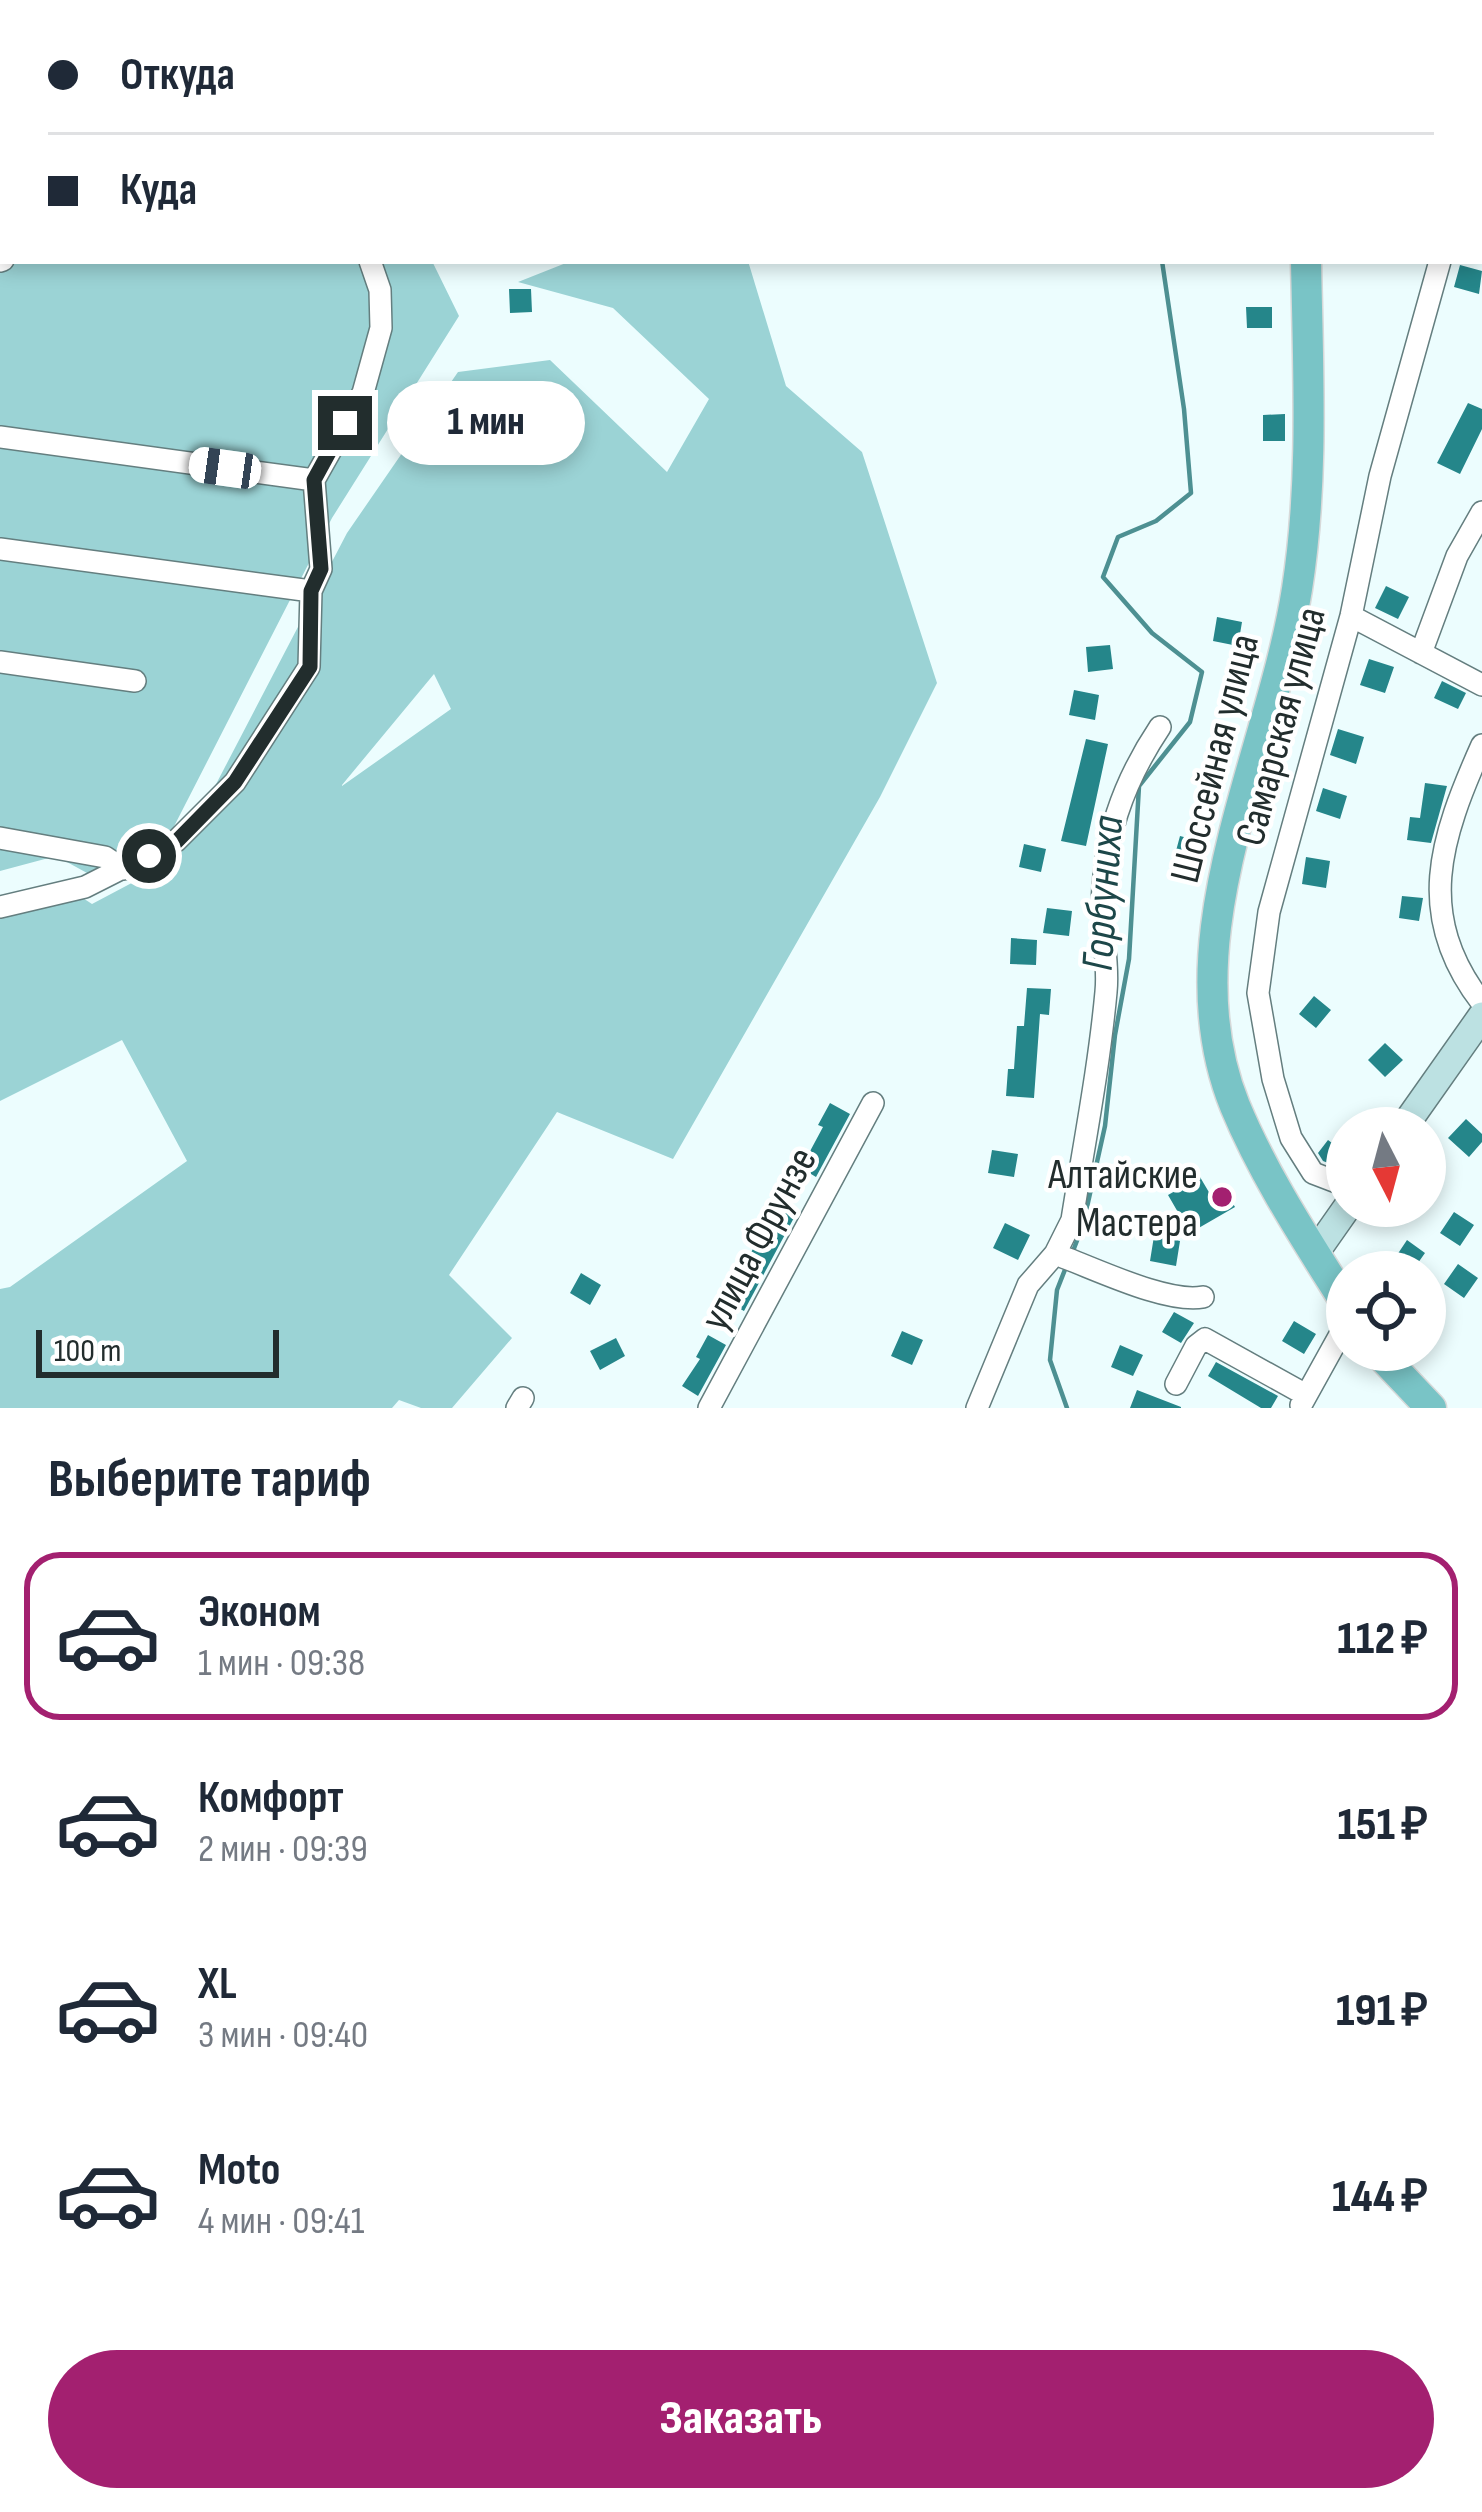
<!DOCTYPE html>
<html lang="ru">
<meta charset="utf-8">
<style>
:root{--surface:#fff;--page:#f6f6f7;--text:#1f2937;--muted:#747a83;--line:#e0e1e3;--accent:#a32070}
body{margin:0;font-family:"Sofia Sans Condensed",sans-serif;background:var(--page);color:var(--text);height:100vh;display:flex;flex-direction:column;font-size:45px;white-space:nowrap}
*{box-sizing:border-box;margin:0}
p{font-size:39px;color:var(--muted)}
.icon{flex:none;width:66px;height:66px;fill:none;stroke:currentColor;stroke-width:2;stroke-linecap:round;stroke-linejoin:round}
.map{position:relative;height:1408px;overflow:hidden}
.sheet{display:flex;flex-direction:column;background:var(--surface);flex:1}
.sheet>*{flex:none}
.top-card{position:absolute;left:0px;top:0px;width:1482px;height:264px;box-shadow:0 6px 18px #0003;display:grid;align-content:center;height:264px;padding:0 48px;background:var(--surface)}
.needle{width:78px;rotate:174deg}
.fabs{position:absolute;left:1326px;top:1107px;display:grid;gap:24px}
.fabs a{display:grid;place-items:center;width:120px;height:120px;border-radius:50%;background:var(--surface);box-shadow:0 6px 18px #0003;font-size:60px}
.scale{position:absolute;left:36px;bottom:30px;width:243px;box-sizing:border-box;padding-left:12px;border:6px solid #222d2d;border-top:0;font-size:33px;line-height:42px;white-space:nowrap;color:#222d2d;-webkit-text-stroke:9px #fff;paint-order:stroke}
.end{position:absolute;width:54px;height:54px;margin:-27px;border:15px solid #222d2d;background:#fff;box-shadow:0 0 0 6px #fff}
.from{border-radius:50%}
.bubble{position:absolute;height:84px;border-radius:42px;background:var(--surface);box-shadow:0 6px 18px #0003;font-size:39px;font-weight:800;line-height:84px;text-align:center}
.car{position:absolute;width:36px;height:72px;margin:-36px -18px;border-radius:15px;box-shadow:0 0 9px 3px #0007;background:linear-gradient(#fff 24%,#345 0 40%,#fff 0 76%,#345 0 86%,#fff 0)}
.top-card b{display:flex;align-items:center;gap:42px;height:114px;font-size:45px}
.top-card b+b{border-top:3px solid var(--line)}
.top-card i{width:30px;height:30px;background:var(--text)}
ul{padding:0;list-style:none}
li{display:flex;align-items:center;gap:36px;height:168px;margin:0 24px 18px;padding:0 24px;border:6px solid transparent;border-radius:36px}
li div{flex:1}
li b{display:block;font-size:45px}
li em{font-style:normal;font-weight:800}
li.active{border-color:var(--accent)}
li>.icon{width:108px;height:108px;stroke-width:1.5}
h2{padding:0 48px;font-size:54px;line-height:144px}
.button{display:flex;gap:24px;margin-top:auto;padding:24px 48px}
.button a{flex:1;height:138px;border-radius:72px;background:var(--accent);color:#fff;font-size:48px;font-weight:800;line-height:138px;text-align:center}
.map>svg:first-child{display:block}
</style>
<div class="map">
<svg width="1482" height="1408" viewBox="0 0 1482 1408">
<rect width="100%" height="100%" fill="#ecfdfe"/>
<path fill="#9bd3d5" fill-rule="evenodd" d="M 0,0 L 256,3 L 3,3 L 3,261 L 432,261 L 459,316 L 332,518 L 166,842 L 98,879 L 56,856 L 0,871 Z
M 571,261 L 748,261 L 786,386 L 862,452 L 937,683 L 880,797 L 673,1159 L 557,1112 L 449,1275 L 512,1338 L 452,1408 L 421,1408 L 399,1400 L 392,1408 L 0,1408 L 0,1289 L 10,1287 L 187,1161 L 122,1040 L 0,1101 L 0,898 L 60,883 L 92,904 L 177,859 L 347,533 L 458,372 L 550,360 L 667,472 L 709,399 L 613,308 L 518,282 ZM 434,674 L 451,709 L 342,786 L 342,785 Z"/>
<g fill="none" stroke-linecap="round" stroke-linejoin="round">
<path stroke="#4d9092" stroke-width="4.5" d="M 1112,0 L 1112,3
M 1073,1251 L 1083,1225 L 1105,1126 L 1115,1035 L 1129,959 L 1139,786 L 1190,722 L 1202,672 L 1152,633 L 1103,577 L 1118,537 L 1156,521 L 1191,493 L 1184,409 L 1162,261
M 1066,1267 L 1057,1290 L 1050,1360 L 1067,1408"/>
</g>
<path fill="#25868a" d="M 1460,265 L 1482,271 L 1479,294 L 1454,287 Z
M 509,289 L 531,289 L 532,312 L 510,313 Z
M 1246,307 L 1272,307 L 1272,328 L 1247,328 Z
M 1468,403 L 1482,409 L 1482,429 L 1460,474 L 1437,463 Z
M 1285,414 L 1285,441 L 1263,441 L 1263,415 Z
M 1386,586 L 1409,597 L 1398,619 L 1375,608 Z
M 1217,617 L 1242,622 L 1238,646 L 1213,641 Z
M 1110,645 L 1113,669 L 1088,672 L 1086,647 Z
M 1369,659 L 1394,667 L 1385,693 L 1360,685 Z
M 1442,681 L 1466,693 L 1458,709 L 1434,698 Z
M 1074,690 L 1099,695 L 1095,720 L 1069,715 Z
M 1338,729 L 1364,737 L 1356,764 L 1330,755 Z
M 1086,739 L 1108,744 L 1086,846 L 1061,841 Z
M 1425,783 L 1447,786 L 1431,843 L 1407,840 L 1410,817 L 1420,818 Z
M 1323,788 L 1347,796 L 1340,819 L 1316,811 Z
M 1180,836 L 1203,842 L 1196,868 L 1173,862 Z
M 1024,844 L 1046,849 L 1041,872 L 1019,867 Z
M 1306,857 L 1330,861 L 1326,888 L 1302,884 Z
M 1402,896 L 1423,898 L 1419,921 L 1399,918 Z
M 1047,908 L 1072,911 L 1069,936 L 1043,933 Z
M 1011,938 L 1037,940 L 1036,965 L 1010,964 Z
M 1027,988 L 1051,989 L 1049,1015 L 1040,1014 L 1034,1098 L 1006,1096 L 1008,1069 L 1014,1069 L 1017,1026 L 1024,1026 Z
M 1314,996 L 1331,1010 L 1316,1028 L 1299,1014 Z
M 1385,1043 L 1403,1060 L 1385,1077 L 1368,1060 Z
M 830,1103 L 850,1114 L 816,1177 L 801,1168 L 823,1127 L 818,1125 Z
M 1466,1119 L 1482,1134 L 1482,1142 L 1469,1157 L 1448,1138 Z
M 1328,1140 L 1347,1154 L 1341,1168 L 1323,1161 L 1318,1153 Z
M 992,1150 L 1018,1154 L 1014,1177 L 988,1173 Z
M 1200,1177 L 1210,1194 L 1223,1187 L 1235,1207 L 1190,1233 L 1168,1195 Z
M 777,1204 L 796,1214 L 744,1311 L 725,1301 Z
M 1454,1212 L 1474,1225 L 1460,1246 L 1440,1233 Z
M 1005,1223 L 1030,1235 L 1018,1260 L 993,1248 Z
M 1154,1236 L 1180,1241 L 1176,1266 L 1150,1261 Z
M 1407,1240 L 1425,1253 L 1413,1270 L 1395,1258 Z
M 1458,1264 L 1478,1278 L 1464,1298 L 1444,1284 Z
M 581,1273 L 601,1285 L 590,1305 L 570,1293 Z
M 1174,1312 L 1194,1323 L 1181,1343 L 1162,1332 Z
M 1294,1321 L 1316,1334 L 1304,1354 L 1282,1341 Z
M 902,1331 L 923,1340 L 912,1365 L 891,1356 Z
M 708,1335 L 726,1345 L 698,1396 L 682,1386 L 700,1359 L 696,1357 Z
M 616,1338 L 625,1356 L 600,1370 L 590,1351 Z
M 1120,1345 L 1143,1355 L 1133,1376 L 1111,1367 Z
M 1216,1362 L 1278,1396 L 1271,1408 L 1261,1408 L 1208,1376 Z
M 1137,1390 L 1181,1407 L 1181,1408 L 1130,1408 Z"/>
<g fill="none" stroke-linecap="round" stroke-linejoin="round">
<g stroke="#647e7f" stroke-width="14">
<path id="lane" d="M 833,3 L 834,0"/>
</g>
<g stroke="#647e7f" stroke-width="24">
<path id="street" d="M 436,0 L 438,3
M 191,3 L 192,0
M 1349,3 L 1351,0
M 1479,171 L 1482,166
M 0,261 L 3,260
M 0,437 L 314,480
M 0,549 L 311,591
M 1351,616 L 1482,685
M 1421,653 L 1457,556 L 1482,512
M 0,662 L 135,681
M 1482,745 C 1440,839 1414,915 1482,1003
M 0,838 L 105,857 L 123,869
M 0,907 L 85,887 L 176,841 L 235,782 L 309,667 L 311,591 L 321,569 L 314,480 L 363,393 L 381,328 L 380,290 L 370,261
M 1347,1186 L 1313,1173 L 1291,1138 L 1273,1079 L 1258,993 L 1269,912 L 1351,616 L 1380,476 L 1440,261
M 1055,1254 C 1092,1267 1166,1304 1203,1297
M 1176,1384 L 1196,1346 L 1205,1339 L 1306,1395
M 1301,1405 L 1347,1322
M 517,1408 L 523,1398
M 709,1408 L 873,1103
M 977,1408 L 1028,1285 L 1055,1254 L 1072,1220 C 1084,1144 1099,1068 1106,992 C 1109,964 1102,936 1102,909 C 1103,840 1122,784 1160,727"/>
</g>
<g stroke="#647e7f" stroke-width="30">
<path id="secondary" d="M 1403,1128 L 1482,1016
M 1315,1253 L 1348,1206"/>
</g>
<g stroke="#d7d9d9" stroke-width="33">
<path id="primary" d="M 1301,0 L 1301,3
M 1306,261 C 1308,370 1314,481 1297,589 C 1271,755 1167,939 1235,1106 C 1264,1176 1307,1241 1347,1305
M 1376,1350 L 1431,1408"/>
</g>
<use href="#lane" stroke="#fff" stroke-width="10"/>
<use href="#street" stroke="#fff" stroke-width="21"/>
<use href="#secondary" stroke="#bce1e2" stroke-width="27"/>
<use href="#primary" stroke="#79c4c6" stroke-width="30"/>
</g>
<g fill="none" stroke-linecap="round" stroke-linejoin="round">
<path stroke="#222d2d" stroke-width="15" d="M 149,856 L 176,842 L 235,782 L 310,667 L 311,591 L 321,569 L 314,480 L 345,423"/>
</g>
<circle fill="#a32070" stroke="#fff" stroke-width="4.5" cx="1222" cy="1197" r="12"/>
<g text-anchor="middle" stroke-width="9" stroke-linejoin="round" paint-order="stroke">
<g font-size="42" fill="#222d2d" stroke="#fff">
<text transform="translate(1279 726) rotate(-75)" y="15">Самарская улица</text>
<text transform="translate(1213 758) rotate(-76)" y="15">Шоссейная улица</text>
<text transform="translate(757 1238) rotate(-62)" y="15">улица Фрунзе</text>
</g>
<g font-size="42" fill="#222d2d" stroke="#fff" text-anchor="end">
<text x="1198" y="1188">Алтайские<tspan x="1198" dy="48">Мастера</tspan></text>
</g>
<g font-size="45" font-style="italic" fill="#1d4749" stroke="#fff">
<text transform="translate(1101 893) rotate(-86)" y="16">Горбуниха</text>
</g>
</g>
</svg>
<div class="fabs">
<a><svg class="needle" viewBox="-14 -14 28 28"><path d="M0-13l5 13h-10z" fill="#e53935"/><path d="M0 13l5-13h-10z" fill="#747a83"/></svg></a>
<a><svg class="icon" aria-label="locate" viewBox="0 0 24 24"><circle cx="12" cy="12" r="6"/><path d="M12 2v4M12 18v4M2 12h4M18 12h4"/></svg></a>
</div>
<div class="scale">100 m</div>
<i class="end from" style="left:149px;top:856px"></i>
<i class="end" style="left:345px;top:423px"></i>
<div class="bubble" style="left:387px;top:381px;width:198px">1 мин</div>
<i class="car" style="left:225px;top:468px;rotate:278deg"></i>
<div class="top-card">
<b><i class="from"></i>Откуда</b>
<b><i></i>Куда</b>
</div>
</div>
<section class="sheet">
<h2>Выберите тариф</h2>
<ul>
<li class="active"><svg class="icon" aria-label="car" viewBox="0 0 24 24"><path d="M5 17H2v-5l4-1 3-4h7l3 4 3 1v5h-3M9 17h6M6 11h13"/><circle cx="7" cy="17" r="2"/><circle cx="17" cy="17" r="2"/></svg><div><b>Эконом</b><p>1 мин · 09:38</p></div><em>112 ₽</em></li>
<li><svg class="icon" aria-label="car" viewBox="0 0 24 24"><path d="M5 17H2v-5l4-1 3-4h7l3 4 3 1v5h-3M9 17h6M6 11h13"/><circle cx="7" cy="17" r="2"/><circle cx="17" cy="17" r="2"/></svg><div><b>Комфорт</b><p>2 мин · 09:39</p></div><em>151 ₽</em></li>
<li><svg class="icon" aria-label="car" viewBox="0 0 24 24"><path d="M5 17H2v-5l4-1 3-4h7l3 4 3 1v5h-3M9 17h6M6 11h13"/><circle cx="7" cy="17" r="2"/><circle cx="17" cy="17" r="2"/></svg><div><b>XL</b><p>3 мин · 09:40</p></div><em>191 ₽</em></li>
<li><svg class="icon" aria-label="car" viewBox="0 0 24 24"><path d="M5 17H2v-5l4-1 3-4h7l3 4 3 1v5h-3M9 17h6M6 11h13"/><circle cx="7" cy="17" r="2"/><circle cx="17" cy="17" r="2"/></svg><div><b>Moto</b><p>4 мин · 09:41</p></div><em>144 ₽</em></li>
</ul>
<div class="button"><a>Заказать</a></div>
</section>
